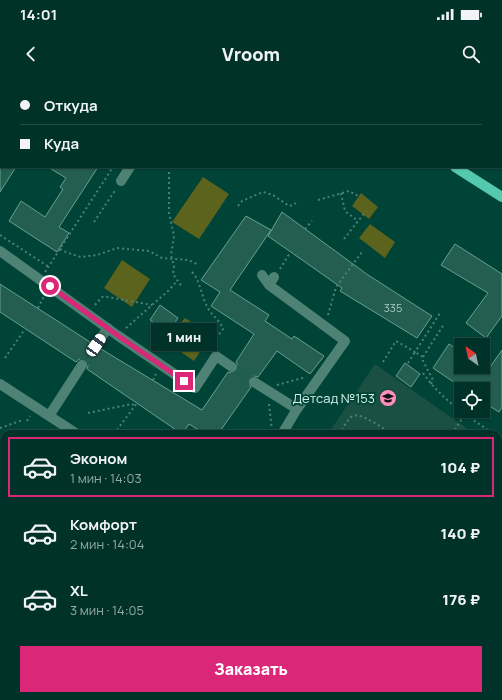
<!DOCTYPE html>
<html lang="ru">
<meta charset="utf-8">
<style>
:root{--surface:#003229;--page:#0a3a31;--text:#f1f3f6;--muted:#95aaa8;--line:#224d46;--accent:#db2777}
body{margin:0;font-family:Manrope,sans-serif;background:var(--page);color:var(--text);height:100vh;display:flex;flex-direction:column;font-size:15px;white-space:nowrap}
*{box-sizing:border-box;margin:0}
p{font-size:13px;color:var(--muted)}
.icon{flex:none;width:22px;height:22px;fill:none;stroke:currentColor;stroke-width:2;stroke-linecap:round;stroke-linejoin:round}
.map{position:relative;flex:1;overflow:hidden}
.sheet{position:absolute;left:0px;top:350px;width:502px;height:270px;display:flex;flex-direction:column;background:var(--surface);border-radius:12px 12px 0 0;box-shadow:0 1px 3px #0004,0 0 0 1px var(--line)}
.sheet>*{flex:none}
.top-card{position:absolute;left:0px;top:0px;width:502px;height:88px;box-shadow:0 1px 3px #0004,0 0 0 1px var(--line);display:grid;align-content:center;height:88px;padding:0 20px;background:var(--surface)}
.needle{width:26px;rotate:327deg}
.controls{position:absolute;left:454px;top:258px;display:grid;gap:8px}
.controls a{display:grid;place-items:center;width:36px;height:36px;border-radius:0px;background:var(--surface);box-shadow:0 1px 3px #0004,0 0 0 1px var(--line);font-size:20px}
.end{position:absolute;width:18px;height:18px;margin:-9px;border:5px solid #db2777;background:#fff;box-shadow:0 0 0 2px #fff}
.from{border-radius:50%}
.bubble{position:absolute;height:28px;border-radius:0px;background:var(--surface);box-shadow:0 1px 3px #0004,0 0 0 1px var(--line);font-size:13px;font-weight:800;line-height:28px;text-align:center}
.car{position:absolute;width:12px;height:24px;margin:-12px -6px;border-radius:5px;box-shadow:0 0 3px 1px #0007;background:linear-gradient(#fff 24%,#345 0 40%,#fff 0 76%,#345 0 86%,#fff 0)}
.top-card b{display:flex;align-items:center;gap:14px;height:38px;font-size:15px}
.top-card b+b{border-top:1px solid var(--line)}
.top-card i{width:10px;height:10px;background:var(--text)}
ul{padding:7px 0 0;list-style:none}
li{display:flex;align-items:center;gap:12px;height:60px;margin:0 8px 6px;padding:0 12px;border:2px solid transparent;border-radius:0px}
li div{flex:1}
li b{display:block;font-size:15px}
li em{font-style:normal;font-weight:800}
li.active{border-color:var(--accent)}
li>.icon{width:36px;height:36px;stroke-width:1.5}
.action{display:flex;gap:8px;margin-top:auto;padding:8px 20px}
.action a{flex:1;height:46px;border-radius:0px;background:var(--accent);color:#fff;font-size:16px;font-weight:800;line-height:46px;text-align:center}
.status{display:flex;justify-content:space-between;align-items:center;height:28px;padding:0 20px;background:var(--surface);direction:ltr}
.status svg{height:11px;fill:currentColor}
header{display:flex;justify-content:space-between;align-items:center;height:52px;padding:0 20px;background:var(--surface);font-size:18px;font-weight:800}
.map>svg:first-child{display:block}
</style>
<div class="status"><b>14:01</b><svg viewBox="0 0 49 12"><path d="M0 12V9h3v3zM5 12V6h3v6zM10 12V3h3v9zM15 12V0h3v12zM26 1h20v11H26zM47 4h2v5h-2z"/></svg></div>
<header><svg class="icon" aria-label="back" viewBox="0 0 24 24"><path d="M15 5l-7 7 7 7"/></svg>Vroom<svg class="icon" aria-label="search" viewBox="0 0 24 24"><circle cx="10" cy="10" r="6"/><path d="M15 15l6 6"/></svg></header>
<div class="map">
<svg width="502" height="620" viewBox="0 0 502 620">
<rect width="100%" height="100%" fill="#004337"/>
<path fill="#1a5044" d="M 375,284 L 475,354 L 328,354 Z
M 502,518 L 502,592 L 498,587 L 498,532 Z"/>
<path fill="#5b631c" d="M 203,97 L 229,114 L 199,159 L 172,142 Z
M 361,113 L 378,127 L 369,139 L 352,126 Z
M 370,144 L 395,162 L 385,178 L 359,158 Z
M 122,180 L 150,199 L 132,227 L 104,208 Z
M 185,238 L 211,255 L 194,281 L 171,265 L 177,247 Z"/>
<path fill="#235e50" stroke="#67a091" d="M 0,87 L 16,87 L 0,112 Z
M 48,87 L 98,87 L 59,147 L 69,153 L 57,172 L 9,141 L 21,121 L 45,137 L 63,109 L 60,107 L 66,98 Z
M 282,132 L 368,195 L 432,236 L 417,258 L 340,211 L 342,208 L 268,156 Z
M 246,136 L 271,150 L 230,210 L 269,235 L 265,241 L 292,259 L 294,256 L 324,276 L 310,294 L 277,271 L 258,297 L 254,296 L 249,298 L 248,302 L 251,307 L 218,354 L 205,354 L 189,344 L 182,354 L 87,289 L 88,285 L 86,280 L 79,279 L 76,282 L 0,232 L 0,204 L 90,262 L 90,267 L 93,270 L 98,271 L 101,269 L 202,330 L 228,292 L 234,293 L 238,290 L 238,285 L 236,282 L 254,254 L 211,226 L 220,212 L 201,200 Z
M 455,164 L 502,194 L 502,236 L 486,258 L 466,243 L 488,213 L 441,185 Z
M 160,225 L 178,238 L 168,253 L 150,240 Z
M 449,264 L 461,272 L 461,287 L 483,287 L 488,290 L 502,270 L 502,327 L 499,332 L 483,322 L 483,309 L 464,309 L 433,288 Z
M 405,283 L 420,294 L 411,307 L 396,296 Z"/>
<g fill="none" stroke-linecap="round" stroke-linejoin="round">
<path stroke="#205d52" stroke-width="10" stroke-dasharray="10 5" stroke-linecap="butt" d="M 82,285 L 96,265
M 232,287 L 254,302"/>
<path stroke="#4b8176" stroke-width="2" stroke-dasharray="2 3" stroke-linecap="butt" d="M 411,0 L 412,1
M 169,87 L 169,133 L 174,156 L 171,175 L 174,186 L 173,194 L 182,207
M 341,113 L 345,131 L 358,141
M 318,120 L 349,111 L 360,117
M 238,126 L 242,121 L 263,112 L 273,115 L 289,126 L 293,125 L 296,123
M 94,142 L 116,109
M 305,149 L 312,141
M 0,155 L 49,187
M 344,159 L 366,131
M 60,169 L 68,173 L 81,177 L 97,175 L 117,168 L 149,171 L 162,178 L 188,180 L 197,184
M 280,189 L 291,171
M 45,192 L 113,87
M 192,192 C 201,202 201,216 208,228 C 212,236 220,240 223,249 L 218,256
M 95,225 L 102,217 L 108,217 L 152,225
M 38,228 L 44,216
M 328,235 L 336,207 L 362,172
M 126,248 L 168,211 L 177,201
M 198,261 L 212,253
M 5,278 L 25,249
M 383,282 L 396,261 L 415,272 L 440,233
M 408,283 L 415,272 L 423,277
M 423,293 C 442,320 467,336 494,354
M 153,300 L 156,294
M 431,304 L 433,300 L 423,281 L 423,277 L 444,244
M 277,305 L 306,297
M 269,324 L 272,351
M 88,333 L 132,324 L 135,326
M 27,341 L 30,336
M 0,348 L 23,340
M 114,354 L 137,323
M 339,354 C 343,349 347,339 353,336 C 361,332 384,349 392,354
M 452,354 L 465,334
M 498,357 L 502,360
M 0,449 L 4,451
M 0,478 L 4,472
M 498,485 L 502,477
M 0,539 L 2,533
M 0,540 L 4,539
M 498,609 L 502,615
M 151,616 L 152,620"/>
<path stroke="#4e8274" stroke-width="10" d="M 164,0 L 165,1
M 17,1 L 17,0
M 186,1 L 187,0
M 0,26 L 1,25
M 501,84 L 502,84
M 121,101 L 130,87
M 0,171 L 117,255 L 195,308 L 216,276 L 232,287
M 262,195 L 269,205 L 345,261 L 297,329 L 282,354
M 269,205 L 274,197
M 96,265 L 108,248
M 254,302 L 297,329
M 0,304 L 77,354
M 49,336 L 82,285
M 0,382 L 4,386
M 0,413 L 4,407
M 0,520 L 4,523
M 0,569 L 4,564
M 498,574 L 502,574
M 0,598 L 4,602
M 0,616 L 4,610
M 202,616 L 207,620
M 334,616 L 348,620
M 440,616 L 441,620"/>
<path stroke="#54c9ae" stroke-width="10" d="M 315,0 L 317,1
M 455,87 L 502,117"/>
</g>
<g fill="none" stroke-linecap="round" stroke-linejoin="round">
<path stroke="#db2777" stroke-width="5" d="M 50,206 L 117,255 L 184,301"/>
</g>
<defs>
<g id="school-disc" transform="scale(0.9)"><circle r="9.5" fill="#fe8ebb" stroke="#004337"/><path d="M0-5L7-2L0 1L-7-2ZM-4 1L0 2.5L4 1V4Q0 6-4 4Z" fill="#111"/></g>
</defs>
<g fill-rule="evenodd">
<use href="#school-disc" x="388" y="318"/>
</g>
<g text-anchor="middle" stroke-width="3.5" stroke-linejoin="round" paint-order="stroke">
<g font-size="11" fill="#a8cdc3">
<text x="393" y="232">335</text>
</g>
<g font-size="13" fill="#d5f2e9" stroke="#004337" text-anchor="end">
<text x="375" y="323">Детсад №153</text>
</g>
</g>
</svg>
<div class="controls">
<a><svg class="needle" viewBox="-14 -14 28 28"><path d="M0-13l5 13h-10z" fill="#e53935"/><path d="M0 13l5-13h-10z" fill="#95aaa8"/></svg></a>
<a><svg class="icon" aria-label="locate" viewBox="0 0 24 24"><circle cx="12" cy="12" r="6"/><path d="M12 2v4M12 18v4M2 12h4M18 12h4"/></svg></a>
</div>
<i class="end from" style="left:50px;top:206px"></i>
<i class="end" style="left:184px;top:301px"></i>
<div class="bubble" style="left:151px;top:243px;width:66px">1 мин</div>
<i class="car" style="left:96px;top:265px;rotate:34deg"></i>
<div class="top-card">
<b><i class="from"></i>Откуда</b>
<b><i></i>Куда</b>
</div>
<section class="sheet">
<ul>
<li class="active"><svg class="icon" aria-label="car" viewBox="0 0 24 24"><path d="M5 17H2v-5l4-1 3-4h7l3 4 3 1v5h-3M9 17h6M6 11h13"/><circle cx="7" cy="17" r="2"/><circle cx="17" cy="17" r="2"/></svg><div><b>Эконом</b><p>1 мин · 14:03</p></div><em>104 ₽</em></li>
<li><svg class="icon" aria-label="car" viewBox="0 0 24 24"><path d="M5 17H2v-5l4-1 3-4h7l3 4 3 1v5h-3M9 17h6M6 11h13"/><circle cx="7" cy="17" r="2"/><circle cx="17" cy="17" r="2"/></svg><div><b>Комфорт</b><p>2 мин · 14:04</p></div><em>140 ₽</em></li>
<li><svg class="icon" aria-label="car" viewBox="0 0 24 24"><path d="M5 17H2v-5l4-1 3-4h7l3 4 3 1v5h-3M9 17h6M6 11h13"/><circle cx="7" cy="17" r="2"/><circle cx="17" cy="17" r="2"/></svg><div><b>XL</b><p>3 мин · 14:05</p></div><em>176 ₽</em></li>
</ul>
<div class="action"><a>Заказать</a></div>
</section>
</div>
